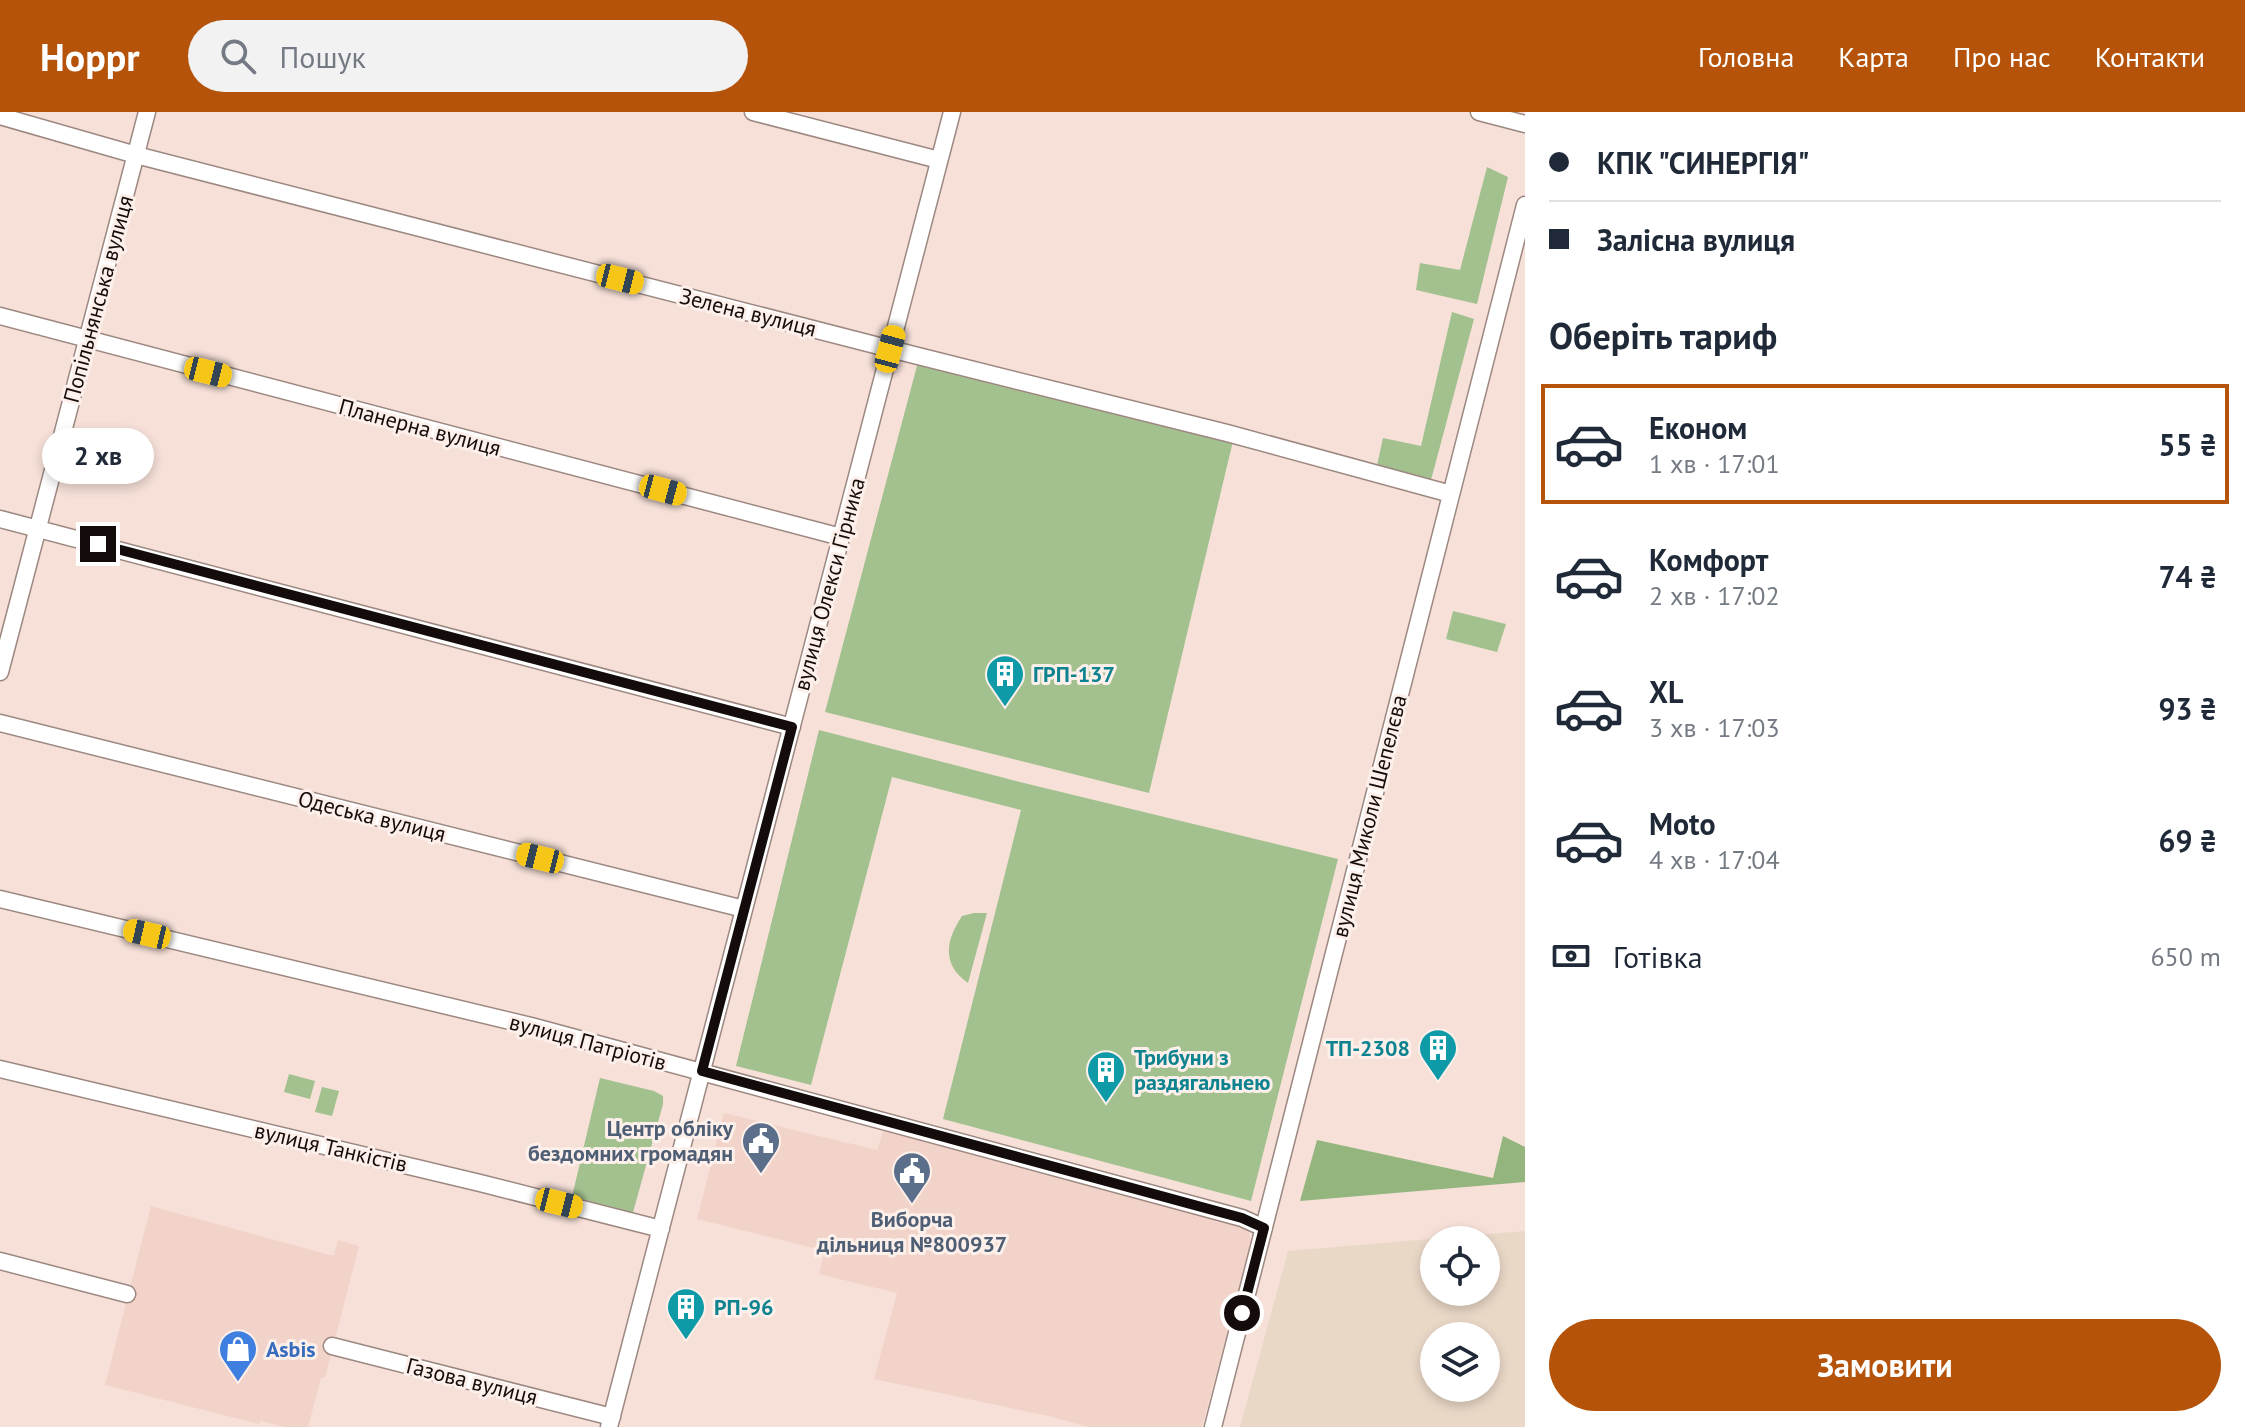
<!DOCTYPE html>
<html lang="uk">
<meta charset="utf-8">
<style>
:root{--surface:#fff;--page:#f2f2f3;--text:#1f2937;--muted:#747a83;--line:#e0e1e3;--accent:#b45309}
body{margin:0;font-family:"PT Sans",sans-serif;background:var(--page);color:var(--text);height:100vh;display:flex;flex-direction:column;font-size:30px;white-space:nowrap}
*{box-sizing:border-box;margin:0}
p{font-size:26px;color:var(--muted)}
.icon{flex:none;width:44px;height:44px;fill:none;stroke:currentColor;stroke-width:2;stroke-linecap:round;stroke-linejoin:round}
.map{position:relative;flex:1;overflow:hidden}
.side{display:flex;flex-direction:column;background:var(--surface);width:720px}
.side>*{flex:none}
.guide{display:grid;align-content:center;height:176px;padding:0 24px;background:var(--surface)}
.controls{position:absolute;left:1420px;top:1114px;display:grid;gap:16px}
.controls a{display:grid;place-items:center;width:80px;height:80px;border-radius:50%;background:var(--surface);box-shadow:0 4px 12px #0003;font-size:40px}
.end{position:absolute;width:36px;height:36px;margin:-18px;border:10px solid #130c0a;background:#fff;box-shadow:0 0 0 4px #fff}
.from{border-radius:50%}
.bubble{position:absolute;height:56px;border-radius:28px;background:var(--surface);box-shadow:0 4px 12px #0003;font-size:26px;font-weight:600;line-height:56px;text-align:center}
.car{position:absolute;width:24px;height:48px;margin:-24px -12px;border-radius:10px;box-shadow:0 0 6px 2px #0007;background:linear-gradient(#f5c518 24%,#345 0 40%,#f5c518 0 76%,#345 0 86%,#f5c518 0)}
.guide b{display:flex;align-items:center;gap:28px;height:76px;font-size:30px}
.guide b+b{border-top:2px solid var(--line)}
.guide i{width:20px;height:20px;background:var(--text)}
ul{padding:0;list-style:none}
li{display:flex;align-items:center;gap:24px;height:120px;margin:0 16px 12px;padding:0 8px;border:4px solid transparent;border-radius:0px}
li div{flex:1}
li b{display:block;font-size:30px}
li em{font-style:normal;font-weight:600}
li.active{border-color:var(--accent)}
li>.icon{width:72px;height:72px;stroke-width:1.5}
h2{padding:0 24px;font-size:36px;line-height:96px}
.pay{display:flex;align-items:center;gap:20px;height:88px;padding:0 24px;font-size:30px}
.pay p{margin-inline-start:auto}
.cta{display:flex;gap:16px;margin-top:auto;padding:16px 24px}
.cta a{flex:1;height:92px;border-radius:48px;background:var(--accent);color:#fff;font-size:32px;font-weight:600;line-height:92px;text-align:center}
header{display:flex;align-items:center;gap:48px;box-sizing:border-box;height:112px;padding:0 40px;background:var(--accent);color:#fff}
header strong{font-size:38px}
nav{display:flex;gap:44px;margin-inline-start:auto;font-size:28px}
.search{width:560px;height:72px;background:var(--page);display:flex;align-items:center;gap:20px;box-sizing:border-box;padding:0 28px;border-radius:44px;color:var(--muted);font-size:30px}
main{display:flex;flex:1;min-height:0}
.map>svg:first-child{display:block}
</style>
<header>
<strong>Hoppr</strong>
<div class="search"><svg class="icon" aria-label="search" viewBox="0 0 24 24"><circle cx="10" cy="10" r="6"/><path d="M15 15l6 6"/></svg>Пошук</div>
<nav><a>Головна</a><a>Карта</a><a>Про нас</a><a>Контакти</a></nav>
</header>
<main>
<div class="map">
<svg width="1525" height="1315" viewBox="0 0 1525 1315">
<rect width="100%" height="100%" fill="#f6e0d8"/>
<path fill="#f2d3c9" d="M 724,1001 L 877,1038 L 884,1017 L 1237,1111 L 1249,1119 L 1251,1131 L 1202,1315 L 1089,1315 L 1048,1304 L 874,1267 L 897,1181 L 819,1162 L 825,1139 L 697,1107 Z
M 151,1094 L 330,1143 L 334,1143 L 338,1128 L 359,1134 L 325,1266 L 321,1266 L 308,1315 L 285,1315 L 261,1309 L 259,1312 L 105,1273 Z"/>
<path fill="#ead8c7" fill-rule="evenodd" d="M 1525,1119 L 1525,1315 L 1240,1315 L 1288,1139 ZM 1434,1128 L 1486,1128 L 1486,1180 L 1434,1180 ZM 1434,1224 L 1486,1224 L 1486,1276 L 1434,1276 Z"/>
<path fill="#a2c18e" d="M 1487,55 L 1508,65 L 1477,192 L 1416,178 L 1420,151 L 1460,158 Z
M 1452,200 L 1474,207 L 1431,368 L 1377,353 L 1383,326 L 1421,334 Z
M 918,250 L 1233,329 L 1149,681 L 825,600 Z
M 1453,499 L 1506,512 L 1497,540 L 1446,527 Z
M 819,618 L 1028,672 L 1338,747 L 1251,1089 L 943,1007 L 1021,698 L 892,665 L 811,973 L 736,954 Z
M 974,801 L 987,801 L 968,871 C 941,852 946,828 962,804 Z
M 289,962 L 315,969 L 310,987 L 284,980 Z
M 600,966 L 654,979 L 663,984 L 663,992 L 632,1104 L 571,1089 Z
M 322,975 L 339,979 L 332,1004 L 315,1000 Z"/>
<path fill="#94b67e" d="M 1503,1024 L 1525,1035 L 1525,1070 L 1300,1089 L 1317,1028 L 1493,1066 Z"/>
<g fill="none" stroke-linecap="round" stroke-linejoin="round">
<g stroke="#9c8881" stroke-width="19">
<path id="street" d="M 753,0 L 939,48
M 1479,0 L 1525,12
M 0,4 L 136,43 L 914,243 L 1227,321 L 1451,382
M 0,204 L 841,425
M 0,407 L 792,615
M 0,560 L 147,0
M 0,611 L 744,797
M 0,787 L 531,914 L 1242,1106 L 1264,1116
M 0,957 L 480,1071 L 661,1117
M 0,1149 L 127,1182
M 332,1234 L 612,1305
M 609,1315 L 952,0
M 1213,1315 L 1525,93"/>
</g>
<use href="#street" stroke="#fff" stroke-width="16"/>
</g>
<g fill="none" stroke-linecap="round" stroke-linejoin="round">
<path stroke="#130c0a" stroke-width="10" d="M 98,432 L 792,615 L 702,959 L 1242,1106 L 1264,1116 L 1242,1201"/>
</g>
<defs>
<g id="building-pin" transform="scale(2)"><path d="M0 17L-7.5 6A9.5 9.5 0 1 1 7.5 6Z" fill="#0f9aa8" stroke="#fdefea"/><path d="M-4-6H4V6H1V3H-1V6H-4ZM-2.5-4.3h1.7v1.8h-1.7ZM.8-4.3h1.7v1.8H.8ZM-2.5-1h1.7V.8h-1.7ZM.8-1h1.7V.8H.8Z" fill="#fff"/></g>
<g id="civic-pin" transform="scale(2)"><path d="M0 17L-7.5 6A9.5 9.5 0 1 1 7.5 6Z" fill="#5c6f8a" stroke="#fdefea"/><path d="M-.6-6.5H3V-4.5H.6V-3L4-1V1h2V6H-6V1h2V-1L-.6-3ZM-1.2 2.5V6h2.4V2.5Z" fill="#fff"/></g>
<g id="shop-pin" transform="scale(2)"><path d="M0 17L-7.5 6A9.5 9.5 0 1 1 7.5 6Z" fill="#3f7fe0" stroke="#fdefea"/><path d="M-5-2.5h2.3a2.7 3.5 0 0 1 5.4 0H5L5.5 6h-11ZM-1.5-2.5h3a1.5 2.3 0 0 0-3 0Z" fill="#fff"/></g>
</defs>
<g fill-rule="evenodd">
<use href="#building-pin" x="1005" y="562"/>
<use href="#building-pin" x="1438" y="936"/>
<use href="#building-pin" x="1106" y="958"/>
<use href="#civic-pin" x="761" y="1029"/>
<use href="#civic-pin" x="912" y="1059"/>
<use href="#building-pin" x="686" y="1195"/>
<use href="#shop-pin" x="238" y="1237"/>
</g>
<g text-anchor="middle" stroke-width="6" stroke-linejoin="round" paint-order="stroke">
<g font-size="22" fill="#130c0a" stroke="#fdefea">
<text transform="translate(98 187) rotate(-75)" y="8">Попільнянська вулиця</text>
<text transform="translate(748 200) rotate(14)" y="8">Зелена вулиця</text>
<text transform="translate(420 315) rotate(15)" y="8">Планерна вулиця</text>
<text transform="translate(829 472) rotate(-75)" y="8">вулиця Олекси Гірника</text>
<text transform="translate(372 704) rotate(14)" y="8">Одеська вулиця</text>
<text transform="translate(1369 704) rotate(-76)" y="8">вулиця Миколи Шепелєва</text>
<text transform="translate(588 930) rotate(15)" y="8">вулиця Патріотів</text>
<text transform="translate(331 1035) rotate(13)" y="8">вулиця Танкістів</text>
<text transform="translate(472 1269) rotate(14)" y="8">Газова вулиця</text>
</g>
<g font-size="22" font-weight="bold" fill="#0d838f" stroke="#fdefea" text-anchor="start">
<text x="1033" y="570">ГРП-137</text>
<text x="1410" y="944" text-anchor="end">ТП-2308</text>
<text x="1134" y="953">Трибуни з<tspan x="1134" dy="25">раздягальнею</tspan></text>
<text x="714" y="1203">РП-96</text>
</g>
<g font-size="22" font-weight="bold" fill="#4e5e75" stroke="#fdefea" text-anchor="end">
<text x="733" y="1024">Центр обліку<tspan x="733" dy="25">бездомних громадян</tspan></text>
<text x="912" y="1115" text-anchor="middle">Виборча<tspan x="912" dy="25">дільниця №800937</tspan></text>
</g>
<g font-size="22" font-weight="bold" fill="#366cbe" stroke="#fdefea" text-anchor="start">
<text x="266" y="1245">Asbis</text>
</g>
</g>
</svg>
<div class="controls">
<a><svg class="icon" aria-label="locate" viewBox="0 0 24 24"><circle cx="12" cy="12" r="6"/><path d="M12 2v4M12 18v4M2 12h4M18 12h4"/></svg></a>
<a><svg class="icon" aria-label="layers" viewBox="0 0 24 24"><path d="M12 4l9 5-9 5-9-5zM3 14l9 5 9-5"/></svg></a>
</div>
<i class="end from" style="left:1242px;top:1201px"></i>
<i class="end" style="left:98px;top:432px"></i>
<div class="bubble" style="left:42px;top:316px;width:112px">2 хв</div>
<i class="car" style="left:620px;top:167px;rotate:104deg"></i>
<i class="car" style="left:890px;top:237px;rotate:15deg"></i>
<i class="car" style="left:208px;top:260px;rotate:104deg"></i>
<i class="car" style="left:663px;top:378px;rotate:105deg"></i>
<i class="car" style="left:540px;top:746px;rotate:284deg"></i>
<i class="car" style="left:147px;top:822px;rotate:283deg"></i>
<i class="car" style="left:559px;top:1091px;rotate:104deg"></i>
</div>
<section class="side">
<div class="guide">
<b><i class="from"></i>КПК &quot;СИНЕРГІЯ&quot;</b>
<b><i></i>Залісна вулиця</b>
</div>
<h2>Оберіть тариф</h2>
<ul>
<li class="active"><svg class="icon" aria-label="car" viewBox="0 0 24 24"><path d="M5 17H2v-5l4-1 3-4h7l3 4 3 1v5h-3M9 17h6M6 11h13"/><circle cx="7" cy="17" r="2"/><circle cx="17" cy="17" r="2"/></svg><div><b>Економ</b><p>1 хв · 17:01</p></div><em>55 ₴</em></li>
<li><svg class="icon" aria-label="car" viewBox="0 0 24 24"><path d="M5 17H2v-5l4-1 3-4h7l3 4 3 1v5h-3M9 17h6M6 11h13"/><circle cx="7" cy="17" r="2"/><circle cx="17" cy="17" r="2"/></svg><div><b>Комфорт</b><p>2 хв · 17:02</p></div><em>74 ₴</em></li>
<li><svg class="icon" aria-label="car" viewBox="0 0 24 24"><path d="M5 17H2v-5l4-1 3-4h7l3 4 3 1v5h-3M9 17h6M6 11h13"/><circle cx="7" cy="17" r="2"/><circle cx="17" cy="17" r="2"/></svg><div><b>XL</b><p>3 хв · 17:03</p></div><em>93 ₴</em></li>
<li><svg class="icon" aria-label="car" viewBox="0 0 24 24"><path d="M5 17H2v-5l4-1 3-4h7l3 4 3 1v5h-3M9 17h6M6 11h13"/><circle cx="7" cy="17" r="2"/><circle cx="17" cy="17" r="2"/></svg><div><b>Moto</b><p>4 хв · 17:04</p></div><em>69 ₴</em></li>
</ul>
<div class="pay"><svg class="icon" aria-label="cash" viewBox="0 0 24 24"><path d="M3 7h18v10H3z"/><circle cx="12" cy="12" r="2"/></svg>Готівка<p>650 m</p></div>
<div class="cta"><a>Замовити</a></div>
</section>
</main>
